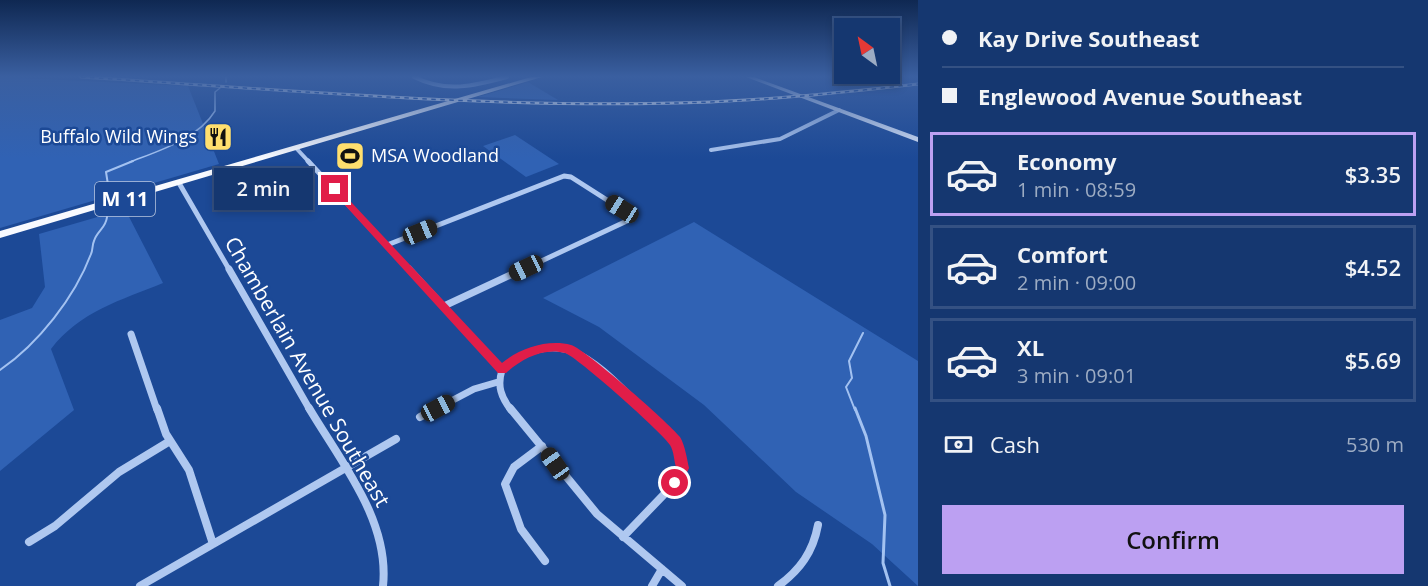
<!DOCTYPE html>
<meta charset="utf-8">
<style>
:root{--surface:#153770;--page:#1e3f75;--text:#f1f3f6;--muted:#9dacc3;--line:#345183;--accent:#bca0f2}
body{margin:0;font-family:"Open Sans",sans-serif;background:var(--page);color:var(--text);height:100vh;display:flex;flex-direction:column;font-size:22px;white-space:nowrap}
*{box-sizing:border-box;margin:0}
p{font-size:20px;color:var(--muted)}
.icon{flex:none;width:33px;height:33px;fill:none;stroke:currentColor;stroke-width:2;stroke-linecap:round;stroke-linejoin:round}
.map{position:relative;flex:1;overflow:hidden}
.drawer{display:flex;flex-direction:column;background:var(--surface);width:510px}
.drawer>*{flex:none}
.guide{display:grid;align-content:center;height:132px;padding:0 24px;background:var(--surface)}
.needle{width:39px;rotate:327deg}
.tools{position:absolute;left:834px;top:18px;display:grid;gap:12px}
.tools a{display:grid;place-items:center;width:66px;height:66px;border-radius:0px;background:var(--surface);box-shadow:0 3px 9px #0003,0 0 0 2px var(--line);font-size:30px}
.end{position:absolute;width:27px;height:27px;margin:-14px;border:8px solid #e11d48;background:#fff;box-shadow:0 0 0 3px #fff}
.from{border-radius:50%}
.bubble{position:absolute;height:42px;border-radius:0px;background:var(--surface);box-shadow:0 3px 9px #0003,0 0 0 2px var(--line);font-size:20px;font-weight:600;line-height:42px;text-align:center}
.car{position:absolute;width:18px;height:36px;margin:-18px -9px;border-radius:8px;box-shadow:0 0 4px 2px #0007;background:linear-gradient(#222 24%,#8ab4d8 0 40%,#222 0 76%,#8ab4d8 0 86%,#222 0)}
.guide b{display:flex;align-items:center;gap:21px;height:57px;font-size:22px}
.guide b+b{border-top:2px solid var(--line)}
.guide i{width:15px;height:15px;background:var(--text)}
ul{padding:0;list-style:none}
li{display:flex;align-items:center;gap:18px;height:84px;margin:0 12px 9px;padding:0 12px;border:3px solid var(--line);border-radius:0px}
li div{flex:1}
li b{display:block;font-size:22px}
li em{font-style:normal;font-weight:600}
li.active{border-color:var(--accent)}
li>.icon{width:54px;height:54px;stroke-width:1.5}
.pay{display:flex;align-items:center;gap:15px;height:66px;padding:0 24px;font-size:22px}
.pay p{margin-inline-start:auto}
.button{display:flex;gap:12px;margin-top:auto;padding:12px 24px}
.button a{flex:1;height:69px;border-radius:0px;background:var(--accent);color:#111;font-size:24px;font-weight:600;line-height:69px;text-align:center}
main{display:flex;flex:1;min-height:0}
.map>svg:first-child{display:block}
</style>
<main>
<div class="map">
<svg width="918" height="586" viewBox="0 0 918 586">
<rect width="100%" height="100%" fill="#1c4996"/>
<path fill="#3062b4" d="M 0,77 L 188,86 L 219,164 L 0,228 Z
M 528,82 L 558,100 L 478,97 Z
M 515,135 L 559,164 L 526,177 L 483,146 Z
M 125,209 L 163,283 C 121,300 79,312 51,349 L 74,410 L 0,471 L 0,320 L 32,308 L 45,287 L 39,234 Z
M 694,222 L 918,361 L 918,586 L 872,544 L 796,492 L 704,405 L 599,327 L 543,298 Z"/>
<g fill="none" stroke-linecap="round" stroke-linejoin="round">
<path stroke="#a3c2f1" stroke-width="1.5" d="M 226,77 L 226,82
M 130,162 C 158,151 198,139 215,111 L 215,92 L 220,88"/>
<path stroke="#a3c2f1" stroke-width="2" d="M 109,191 L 106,172 L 133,161
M 0,370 C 38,344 75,297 91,254 C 93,250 92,245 94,241 C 97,231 106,228 107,217
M 855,410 L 846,387 L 852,378 L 849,361 L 863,333"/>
<path stroke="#a3c2f1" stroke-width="3" d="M 855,408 L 866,436 L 885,515 L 883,563 L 890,586"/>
<path stroke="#afc8f0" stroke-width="4" d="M 414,77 C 446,93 474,86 507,77
M 296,148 L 309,162
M 711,150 L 780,139 L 839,110"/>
<path stroke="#afc8f0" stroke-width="5" d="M 308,161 L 410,271
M 179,183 L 230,271
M 387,245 L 564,176 L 571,177 L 629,214 L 629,220 L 520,271"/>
<path stroke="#afc8f0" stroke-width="7" d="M 229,269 L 310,410
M 409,269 L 502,370
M 444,306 L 523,269
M 131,334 L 157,410
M 502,370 C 562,318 600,367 644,410
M 502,370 C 497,386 501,397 511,410
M 434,410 L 474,389 L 498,382"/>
<path stroke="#afc8f0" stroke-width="8" d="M 157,408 L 166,434 L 189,470 L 213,544
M 309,408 C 341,462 390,521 383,586
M 510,408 L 597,514 L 682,586
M 420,417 L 437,408
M 542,446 L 514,467 L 505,484 L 521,529 L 545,561
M 623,537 L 675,483 L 683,468 L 675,441 L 643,408
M 29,542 L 55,526 L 119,472 L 170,441
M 140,586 L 396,439
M 652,586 L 662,569
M 778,586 C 800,570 813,552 818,525"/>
<path fill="#dde8fb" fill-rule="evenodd" d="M 746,77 L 754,77 L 918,137 L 918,142 Z"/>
<path fill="#f8faff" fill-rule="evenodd" d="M 531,77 L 542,77 L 0,238 L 0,231 Z"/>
<g stroke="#fff" stroke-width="3">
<path id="rail" d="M 81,77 C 290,90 501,110 710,102 C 780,99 849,92 918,84"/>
</g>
<use href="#rail" stroke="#1c4996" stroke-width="1.5" stroke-dasharray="4.5" stroke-linecap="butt"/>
</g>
<linearGradient id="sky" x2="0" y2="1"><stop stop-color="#0f2852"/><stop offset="0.48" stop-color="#3a5fa0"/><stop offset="1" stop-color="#3a5fa0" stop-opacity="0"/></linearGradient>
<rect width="918" height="159" fill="url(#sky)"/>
<path fill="#e11d48" d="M 332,187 L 337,187 L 502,363 C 520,348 548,339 571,345 C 585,349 669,423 680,437 C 685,445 687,459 689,468 L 680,487 L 675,489 L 669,483 L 676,467 C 674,461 674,451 670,445 C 664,434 576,356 565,353 C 544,347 521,359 506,373 L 498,373 L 332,191 Z"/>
<defs>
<g id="restaurant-square" transform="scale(1.5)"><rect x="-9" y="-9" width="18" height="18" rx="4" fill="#ffdf6e" stroke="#1c4996"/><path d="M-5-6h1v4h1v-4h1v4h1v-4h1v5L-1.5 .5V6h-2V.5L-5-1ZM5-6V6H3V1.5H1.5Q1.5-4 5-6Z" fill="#111"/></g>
<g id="stadium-square" transform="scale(1.5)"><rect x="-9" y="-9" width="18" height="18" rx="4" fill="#ffdf6e" stroke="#1c4996"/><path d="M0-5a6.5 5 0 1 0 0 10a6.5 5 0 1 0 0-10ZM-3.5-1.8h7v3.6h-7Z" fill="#111"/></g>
</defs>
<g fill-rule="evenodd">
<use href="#restaurant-square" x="218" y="137"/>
<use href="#stadium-square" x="350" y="156"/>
</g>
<g text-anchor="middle" stroke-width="5" stroke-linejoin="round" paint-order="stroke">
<g font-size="18" fill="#fff" stroke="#1c4996" text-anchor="end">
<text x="197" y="143">Buffalo Wild Wings</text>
<text x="371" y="162" text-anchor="start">MSA Woodland</text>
</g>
<rect fill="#1c4996" stroke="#bbc8e0" stroke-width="1.5" x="95" y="182" width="60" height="34" rx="4.5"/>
<g font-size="20" font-weight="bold" fill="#fff">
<text x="125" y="206">M 11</text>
</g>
<g font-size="21" fill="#fff" stroke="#1c4996">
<text transform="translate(307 372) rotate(60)" y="7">Chamberlain Avenue Southeast</text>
</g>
</g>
</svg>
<div class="tools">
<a><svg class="needle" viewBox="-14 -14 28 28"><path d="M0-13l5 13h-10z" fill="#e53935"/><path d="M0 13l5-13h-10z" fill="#9dacc3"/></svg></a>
</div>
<i class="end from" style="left:675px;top:483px"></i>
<i class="end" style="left:335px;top:189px"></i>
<div class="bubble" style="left:214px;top:168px;width:99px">2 min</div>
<i class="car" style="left:622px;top:209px;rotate:302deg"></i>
<i class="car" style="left:420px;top:232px;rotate:68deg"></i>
<i class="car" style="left:526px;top:268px;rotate:245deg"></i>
<i class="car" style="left:438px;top:408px;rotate:62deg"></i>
<i class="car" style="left:555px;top:464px;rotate:325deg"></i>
</div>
<section class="drawer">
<div class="guide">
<b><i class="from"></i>Kay Drive Southeast</b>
<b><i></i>Englewood Avenue Southeast</b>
</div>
<ul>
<li class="active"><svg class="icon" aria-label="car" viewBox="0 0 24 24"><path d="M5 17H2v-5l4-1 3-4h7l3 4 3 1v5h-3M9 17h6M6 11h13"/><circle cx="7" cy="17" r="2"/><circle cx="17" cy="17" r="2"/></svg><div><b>Economy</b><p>1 min · 08:59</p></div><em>$3.35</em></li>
<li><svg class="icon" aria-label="car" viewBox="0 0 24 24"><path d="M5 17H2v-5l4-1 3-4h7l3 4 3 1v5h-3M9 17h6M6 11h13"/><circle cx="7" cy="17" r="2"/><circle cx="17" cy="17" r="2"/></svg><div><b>Comfort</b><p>2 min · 09:00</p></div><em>$4.52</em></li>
<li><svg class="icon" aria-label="car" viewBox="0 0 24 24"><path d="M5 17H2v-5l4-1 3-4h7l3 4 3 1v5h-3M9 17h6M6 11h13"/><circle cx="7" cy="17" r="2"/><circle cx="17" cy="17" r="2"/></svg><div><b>XL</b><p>3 min · 09:01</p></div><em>$5.69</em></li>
</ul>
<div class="pay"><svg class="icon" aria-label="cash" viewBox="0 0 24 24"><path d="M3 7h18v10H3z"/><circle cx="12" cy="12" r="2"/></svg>Cash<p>530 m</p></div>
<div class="button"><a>Confirm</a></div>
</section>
</main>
